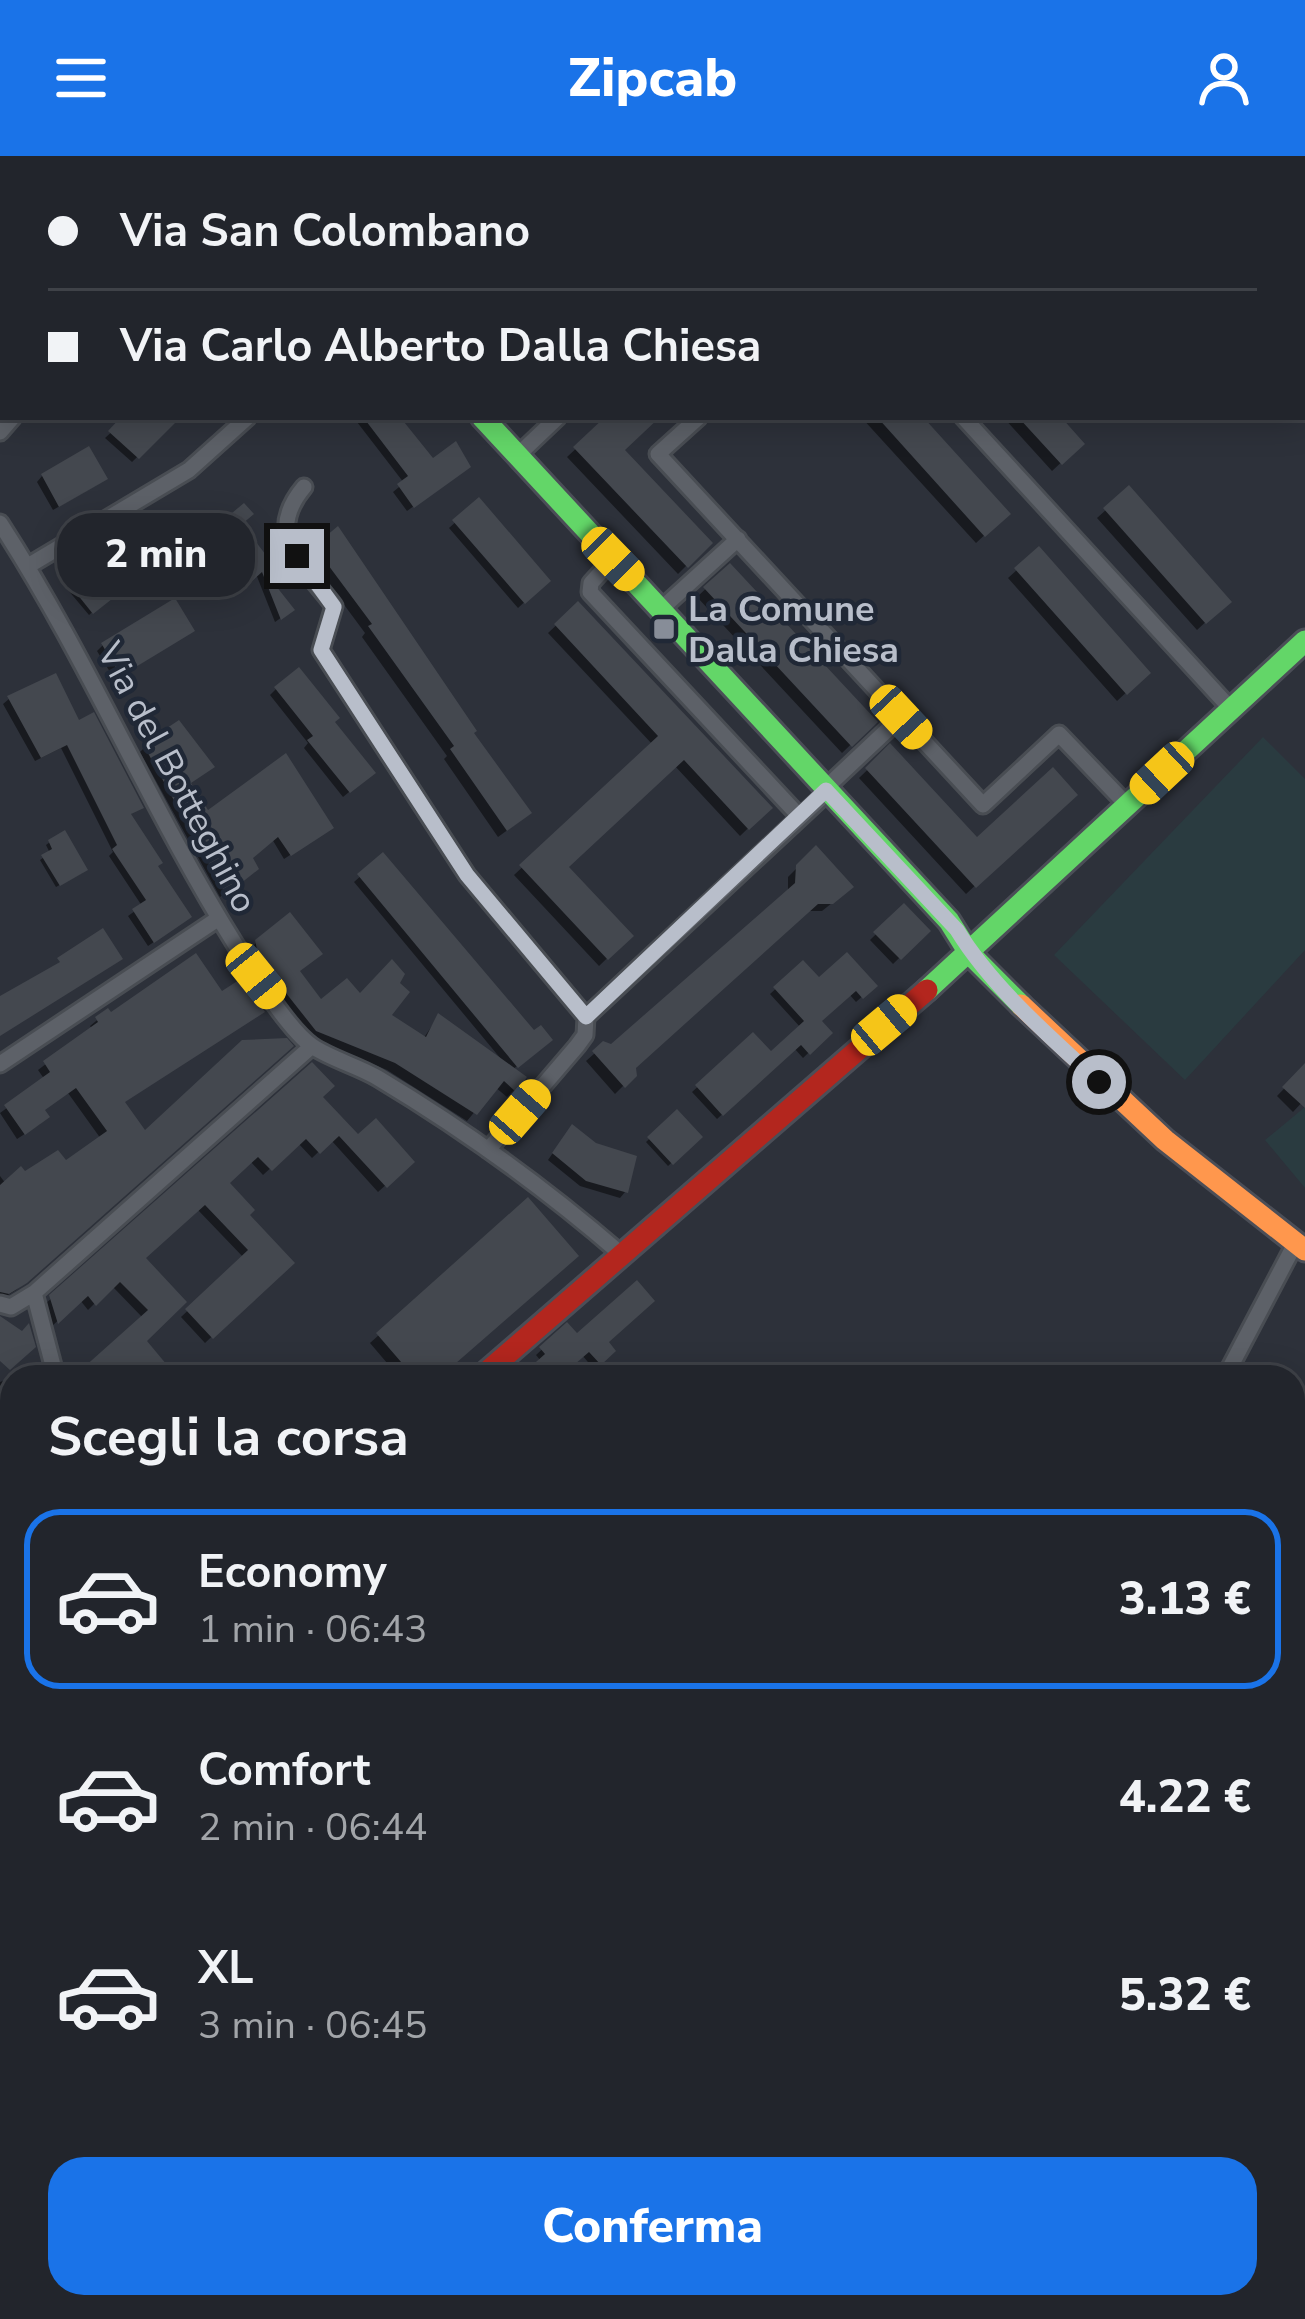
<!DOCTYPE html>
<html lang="it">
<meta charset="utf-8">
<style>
:root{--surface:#22252c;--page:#2e3138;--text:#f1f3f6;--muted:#a2a5a9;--line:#3f4248;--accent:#1a73e8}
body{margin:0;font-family:"Nunito Sans",sans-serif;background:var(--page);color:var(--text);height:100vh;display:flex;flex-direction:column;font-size:45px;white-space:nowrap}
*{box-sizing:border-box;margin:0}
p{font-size:39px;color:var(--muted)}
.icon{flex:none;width:66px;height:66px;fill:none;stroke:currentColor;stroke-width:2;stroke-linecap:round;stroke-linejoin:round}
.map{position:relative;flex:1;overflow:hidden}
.details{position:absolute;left:0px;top:1209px;width:1305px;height:954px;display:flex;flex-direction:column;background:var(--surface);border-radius:36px 36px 0 0;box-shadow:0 6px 30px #0003,0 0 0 3px var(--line)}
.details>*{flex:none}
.hud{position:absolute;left:0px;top:0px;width:1305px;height:264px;box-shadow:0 6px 30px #0003,0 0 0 3px var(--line);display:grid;align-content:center;height:264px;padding:0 48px;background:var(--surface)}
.end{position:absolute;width:54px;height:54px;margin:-27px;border:15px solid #b8beca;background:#111;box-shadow:0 0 0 6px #111}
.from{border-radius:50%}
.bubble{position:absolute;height:84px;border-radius:36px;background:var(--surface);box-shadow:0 6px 30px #0003,0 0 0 3px var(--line);font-size:39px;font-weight:800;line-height:84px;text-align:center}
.car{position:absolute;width:36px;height:72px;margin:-36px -18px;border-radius:15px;box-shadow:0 0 9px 3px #0007;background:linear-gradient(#f5c518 24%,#345 0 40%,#f5c518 0 76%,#345 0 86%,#f5c518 0)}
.hud b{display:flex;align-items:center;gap:42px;height:114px;font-size:45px}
.hud b+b{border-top:3px solid var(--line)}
.hud i{width:30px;height:30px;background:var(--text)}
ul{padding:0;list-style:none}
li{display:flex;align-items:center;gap:36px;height:180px;margin:0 24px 18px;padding:0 24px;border:6px solid transparent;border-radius:36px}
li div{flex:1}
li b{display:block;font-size:45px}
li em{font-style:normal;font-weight:800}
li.selected{border-color:var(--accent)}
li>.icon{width:108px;height:108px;stroke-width:1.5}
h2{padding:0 48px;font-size:54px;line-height:144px}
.primary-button{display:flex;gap:24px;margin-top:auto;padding:24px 48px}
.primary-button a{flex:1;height:138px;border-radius:36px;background:var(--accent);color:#fff;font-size:48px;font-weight:800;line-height:138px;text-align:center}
header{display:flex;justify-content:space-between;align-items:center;height:156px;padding:0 48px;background:var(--accent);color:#fff;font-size:54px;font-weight:800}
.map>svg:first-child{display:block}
</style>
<header><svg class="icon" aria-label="menu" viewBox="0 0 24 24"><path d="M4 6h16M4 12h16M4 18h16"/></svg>Zipcab<svg class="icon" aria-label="person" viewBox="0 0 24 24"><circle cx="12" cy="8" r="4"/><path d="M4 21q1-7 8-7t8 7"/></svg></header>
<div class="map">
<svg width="1305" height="2163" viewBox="0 0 1305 2163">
<rect width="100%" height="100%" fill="#2d313a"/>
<path fill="#2a3b40" d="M 1263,581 L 1305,623 L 1305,794 L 1185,924 L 1054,799 Z
M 1305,951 L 1305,1032 L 1265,984 Z"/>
<path fill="#0007" d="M 141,0 L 195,0 L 198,3 L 144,3 Z
M 300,0 L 353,0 L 355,3 L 297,3 Z
M 494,0 L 544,0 L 491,3 Z
M 773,0 L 829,0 L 832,3 L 775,3 Z
M 128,261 L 178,261 L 132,306 L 105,282 Z
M 362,261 L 405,261 L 400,265 L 432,307 L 461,316 L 407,355 L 393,336 L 404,327 L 357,266 Z
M 610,261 L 656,261 L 621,294 L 708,388 L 678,418 L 567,301 Z
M 861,261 L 919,261 L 1007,358 L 976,387 Z
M 1003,261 L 1057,261 L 1081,288 L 1052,315 Z
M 42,320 L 98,328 L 53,354 L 37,326 Z
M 1128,334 L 1228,445 L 1197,474 L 1097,362 Z
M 478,346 L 547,425 L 518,452 L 449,372 Z
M 214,364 L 219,371 L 239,368 L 282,425 L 273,431 L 285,459 L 275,466 L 256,418 L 244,429 L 207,388 L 202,393 L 193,382 Z
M 133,383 L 176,417 L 153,431 L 127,389 Z
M 316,392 L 470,577 L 520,665 L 498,681 L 444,603 L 447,600 L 362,481 L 365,477 L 308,400 Z
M 1039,394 L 1147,517 L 1117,545 L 1008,422 Z
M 97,409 L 118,434 L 89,459 L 68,434 Z
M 729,411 L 874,566 L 842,597 L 697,441 Z
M 578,449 L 769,652 L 740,680 L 674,609 L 565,711 L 630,780 L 599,810 L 514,719 L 653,589 L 548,477 Z
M 192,475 L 115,524 L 97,495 L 103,489 Z
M 276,533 L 332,566 L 366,622 L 343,641 L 304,592 L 308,587 L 270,539 Z
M 9,543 L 78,568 L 140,651 L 128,660 L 183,766 L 148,790 L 128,760 L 142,750 L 109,700 L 113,696 L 61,592 L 35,605 L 3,548 Z
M 145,591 L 188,628 L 207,658 L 325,676 L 284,703 L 272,683 L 249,702 L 250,718 L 220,741 L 140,596 Z
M 890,592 L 977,685 L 1074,638 L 966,738 L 859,622 Z
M 50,686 L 82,717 L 56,731 L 40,704 L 50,697 L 46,689 Z
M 816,693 L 842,739 L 822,755 L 807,755 L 633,912 L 634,919 L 615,938 L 586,905 L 604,889 L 612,892 L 788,737 L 788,721 Z
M 382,701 L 543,889 L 512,914 L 514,934 L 507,941 L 495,931 L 467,965 L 387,914 L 309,882 L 253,811 L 249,794 L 257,786 L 297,816 L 320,848 L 388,860 L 423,883 L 438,861 L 501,903 L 354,726 Z
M 904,751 L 927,775 L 893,808 L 870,784 Z
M 803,808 L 819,825 L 874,830 L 856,846 L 849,838 L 818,865 L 829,877 L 803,902 L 794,892 L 717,963 L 692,936 L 753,880 L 771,900 L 801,872 L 770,838 Z
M 107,856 L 122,947 L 145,978 L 290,890 L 16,1134 L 0,1144 L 0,1020 L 6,1028 L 65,1008 L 101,983 L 68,937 L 42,955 L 40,968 L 17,983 L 0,957 L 45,924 L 38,914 L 92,873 L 90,870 Z
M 312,910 L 319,941 L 358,982 L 411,1006 L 378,1036 L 331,984 L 312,1002 L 298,987 L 263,1019 L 250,1005 L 226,1027 L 246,1059 L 290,1107 L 205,1187 L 181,1161 L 244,1102 L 197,1053 L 142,1103 L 183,1146 L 143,1185 L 162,1221 L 77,1221 L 143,1162 L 112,1130 L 88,1154 L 80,1144 L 51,1171 L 44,1149 Z
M 1305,911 L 1305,943 L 1293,956 L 1277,940 Z
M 677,957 L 699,981 L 668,1010 L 646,986 Z
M 566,978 L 625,1036 L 620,1042 L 580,1030 L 548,1004 Z
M 528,1045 L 436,1221 L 399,1221 L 370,1187 Z
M 567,1170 L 577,1182 L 605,1187 L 612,1195 L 593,1212 L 582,1199 L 557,1221 L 524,1221 L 541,1205 L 536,1199 Z
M 10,1222 L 12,1226 L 12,1411 L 2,1396 L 8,1389 L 0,1375 L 0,1327 L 9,1323 L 0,1305 L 0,1226 Z
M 1293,1440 L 1305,1453 L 1302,1515 L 1293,1504 Z
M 0,1497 L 4,1504 L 12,1499 L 12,1540 L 0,1521 Z
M 12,1633 L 12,1672 L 0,1677 L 0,1640 Z
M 5,1724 L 12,1749 L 12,1805 L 0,1809 L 0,1726 Z
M 12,1950 L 12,1988 L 0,1972 L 0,1959 Z
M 12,2019 L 12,2059 L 0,2044 L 0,2029 Z
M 178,2151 L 227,2151 L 211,2163 L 163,2163 Z"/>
<path fill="#44484f" d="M 121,261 L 181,261 L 139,303 L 108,275 Z
M 363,261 L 400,261 L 433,302 L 456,285 L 471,311 L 414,352 L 397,328 L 408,320 Z
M 605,261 L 660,261 L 625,294 L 713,387 L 688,412 L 573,291 Z
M 877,261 L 923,261 L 1011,358 L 985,381 Z
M 1018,261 L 1061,261 L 1085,288 L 1062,309 Z
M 89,290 L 108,323 L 59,351 L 41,318 Z
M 1129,329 L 1232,446 L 1206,468 L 1103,352 Z
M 479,341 L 551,425 L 525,448 L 452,364 Z
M 244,347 L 254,358 L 242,368 L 286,425 L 276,430 L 295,454 L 281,464 L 262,416 L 251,426 L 214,385 L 209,390 L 196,375 L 214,359 L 220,367 Z
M 157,365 L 186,412 L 159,428 L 131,381 Z
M 338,370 L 477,575 L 474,577 L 532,657 L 507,675 L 450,593 L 454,590 L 368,470 L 372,468 L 314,390 Z
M 1039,390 L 1151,517 L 1127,539 L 1014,412 Z
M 98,405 L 122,435 L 93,458 L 69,428 Z
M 730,407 L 878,566 L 852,591 L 703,431 Z
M 175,442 L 195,475 L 121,520 L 101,487 Z
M 578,445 L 773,652 L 749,674 L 684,604 L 569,711 L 634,780 L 608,804 L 519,709 L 658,580 L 554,468 Z
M 299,511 L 340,562 L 335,566 L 376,617 L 350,637 L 307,584 L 313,580 L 274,531 Z
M 56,517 L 79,564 L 94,556 L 144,652 L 131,658 L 163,707 L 158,710 L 192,761 L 154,787 L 132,753 L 146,744 L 112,693 L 117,689 L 67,589 L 41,602 L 7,540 Z
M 179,564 L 215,611 L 191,627 L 208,654 L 286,597 L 334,672 L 291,700 L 278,681 L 253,702 L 259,713 L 226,739 L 143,588 Z
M 890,587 L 977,681 L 1053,611 L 1078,639 L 976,732 L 865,612 Z
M 65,674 L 88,714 L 60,730 L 41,699 L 52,693 L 48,684 Z
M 816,689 L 854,731 L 833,748 L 818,748 L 636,912 L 637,920 L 625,932 L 592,895 L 603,885 L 611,888 L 795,727 L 796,709 Z
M 383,696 L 534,874 L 541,869 L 553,884 L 518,912 L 357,718 Z
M 904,747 L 931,775 L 901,804 L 873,776 Z
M 290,756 L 323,798 L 300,815 L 321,843 L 347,822 L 360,837 L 392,803 L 405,818 L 400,827 L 410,836 L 392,859 L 426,881 L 438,857 L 527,921 L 516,936 L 504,925 L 477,959 L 395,907 L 316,875 L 259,803 L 255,784 Z
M 103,772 L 123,803 L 0,880 L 0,840 L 60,806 L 57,802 Z
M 847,796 L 878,830 L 863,843 L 856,835 L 822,865 L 833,877 L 810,899 L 801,889 L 723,960 L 695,929 L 753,876 L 771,895 L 804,865 L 773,831 L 803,804 L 819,821 Z
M 196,797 L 222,835 L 242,822 L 265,856 L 125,946 L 145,974 L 242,884 L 287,882 L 294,890 L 27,1127 L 9,1138 L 0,1136 L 0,1029 L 21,1010 L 25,1015 L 58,994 L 66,1004 L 107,975 L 76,932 L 45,954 L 50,961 L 25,979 L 4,949 L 50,916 L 43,905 L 98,866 L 95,861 L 108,852 L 111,856 Z
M 312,906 L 335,930 L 323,941 L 358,978 L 376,962 L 415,1006 L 387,1032 L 339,980 L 320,998 L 306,983 L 272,1015 L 258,1001 L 230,1027 L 255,1054 L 250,1059 L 295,1107 L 213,1183 L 185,1153 L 248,1094 L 205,1049 L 146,1102 L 187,1146 L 147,1185 L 177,1221 L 73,1221 L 148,1154 L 120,1126 L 96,1150 L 88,1140 L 58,1168 L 49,1139 Z
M 1305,907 L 1305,952 L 1282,931 Z
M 677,953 L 703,981 L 673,1009 L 647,981 Z
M 572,968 L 596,987 L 637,1000 L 628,1037 L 586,1025 L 552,997 Z
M 528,1041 L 579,1100 L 440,1221 L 414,1221 L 376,1177 Z
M 637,1124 L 655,1145 L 609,1186 L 616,1195 L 601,1209 L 589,1196 L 560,1221 L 519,1221 L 545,1198 L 539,1191 L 567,1166 L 577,1177 Z
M 0,1160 L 22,1175 L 29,1167 L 36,1191 L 10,1214 L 0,1205 Z"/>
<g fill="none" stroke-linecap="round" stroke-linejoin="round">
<g stroke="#494d53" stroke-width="21">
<path id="street" d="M 105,0 L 107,3
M 240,0 L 243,3
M 384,0 L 387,3
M 723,0 L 726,3
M 878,0 L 881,3
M 277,3 L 280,0
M 448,3 L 451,0
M 587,3 L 591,0
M 699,261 L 658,298 L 983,649 L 1059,578 L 1128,650
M 963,261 L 1231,553
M 0,276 L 13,261
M 518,299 L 558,261
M 304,331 C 263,380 303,409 334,450 L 321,494 L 467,719 L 586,861 L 585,879 L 577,890 L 488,994
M 0,367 C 88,503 150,652 235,788 C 251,814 289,874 312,890 C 331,903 358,910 378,922 C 463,973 546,1033 621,1098
M 613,403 L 591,427 L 590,436 L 800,661
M 28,410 L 189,314 L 248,261
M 660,454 L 738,383
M 586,861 L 820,643 L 832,626 L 901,561
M 0,908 L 219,762
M 0,1148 L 11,1151 L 34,1137
M 56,1221 L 34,1137 L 312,890
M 1225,1221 L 1296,1086
M 0,1625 L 12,1619
M 519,2151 L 527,2163"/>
</g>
<g stroke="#4b4e57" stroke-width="27">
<path id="fast" d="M 482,261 L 949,765 L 969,797 L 1021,849
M 927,834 L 1305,485"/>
</g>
<g stroke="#4b4e57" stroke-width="27">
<path id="slow" d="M 1021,849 L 1165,984 L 1305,1094"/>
</g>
<g stroke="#4b4e57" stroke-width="27">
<path id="jam" d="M 481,1221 L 927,834"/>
</g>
<use href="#street" stroke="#5d6168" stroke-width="15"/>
<use href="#fast" stroke="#63d668" stroke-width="21"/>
<use href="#slow" stroke="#ff974d" stroke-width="21"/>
<use href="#jam" stroke="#b3261e" stroke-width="21"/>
</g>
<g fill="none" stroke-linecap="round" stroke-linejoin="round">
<path stroke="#b8beca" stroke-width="15" d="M 297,400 L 334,451 L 321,494 L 467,719 L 586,861 L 826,634 L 957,774 C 992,831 1049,880 1099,926"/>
</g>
<rect fill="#878d98" stroke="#202836" stroke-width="4.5" x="652" y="461" width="24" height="24" rx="6"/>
<g text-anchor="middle" stroke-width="9" stroke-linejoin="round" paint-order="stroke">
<g font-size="36" font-weight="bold" fill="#b8beca" stroke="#202836" text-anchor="start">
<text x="688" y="465">La Comune<tspan x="688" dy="41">Dalla Chiesa</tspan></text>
</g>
<g font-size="36" fill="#b8beca" stroke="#202836">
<text transform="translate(178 621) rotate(62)" y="13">Via del Botteghino</text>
</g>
</g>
</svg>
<i class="end from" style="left:1099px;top:926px"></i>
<i class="end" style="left:297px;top:400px"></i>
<div class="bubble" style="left:57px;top:357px;width:198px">2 min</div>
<i class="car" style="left:613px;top:403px;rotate:136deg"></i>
<i class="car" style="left:901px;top:561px;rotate:137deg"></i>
<i class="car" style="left:1162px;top:617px;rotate:227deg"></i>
<i class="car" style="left:256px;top:820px;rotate:141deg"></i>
<i class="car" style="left:884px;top:869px;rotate:50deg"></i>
<i class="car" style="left:520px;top:956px;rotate:41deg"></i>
<div class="hud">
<b><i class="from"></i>Via San Colombano</b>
<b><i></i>Via Carlo Alberto Dalla Chiesa</b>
</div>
<section class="details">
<h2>Scegli la corsa</h2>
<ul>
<li class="selected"><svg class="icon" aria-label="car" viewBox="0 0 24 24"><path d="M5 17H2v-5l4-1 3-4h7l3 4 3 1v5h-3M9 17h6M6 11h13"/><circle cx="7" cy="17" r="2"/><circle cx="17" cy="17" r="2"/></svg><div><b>Economy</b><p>1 min · 06:43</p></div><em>3.13 €</em></li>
<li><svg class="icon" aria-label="car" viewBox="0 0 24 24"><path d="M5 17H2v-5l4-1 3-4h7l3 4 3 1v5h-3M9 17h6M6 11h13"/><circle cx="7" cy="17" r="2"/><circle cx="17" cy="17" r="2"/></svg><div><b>Comfort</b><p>2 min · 06:44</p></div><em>4.22 €</em></li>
<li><svg class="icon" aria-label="car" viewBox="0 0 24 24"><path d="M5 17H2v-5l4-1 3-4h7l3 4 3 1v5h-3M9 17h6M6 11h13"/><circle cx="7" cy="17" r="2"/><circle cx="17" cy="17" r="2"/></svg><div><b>XL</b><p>3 min · 06:45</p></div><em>5.32 €</em></li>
</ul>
<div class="primary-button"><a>Conferma</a></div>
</section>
</div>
